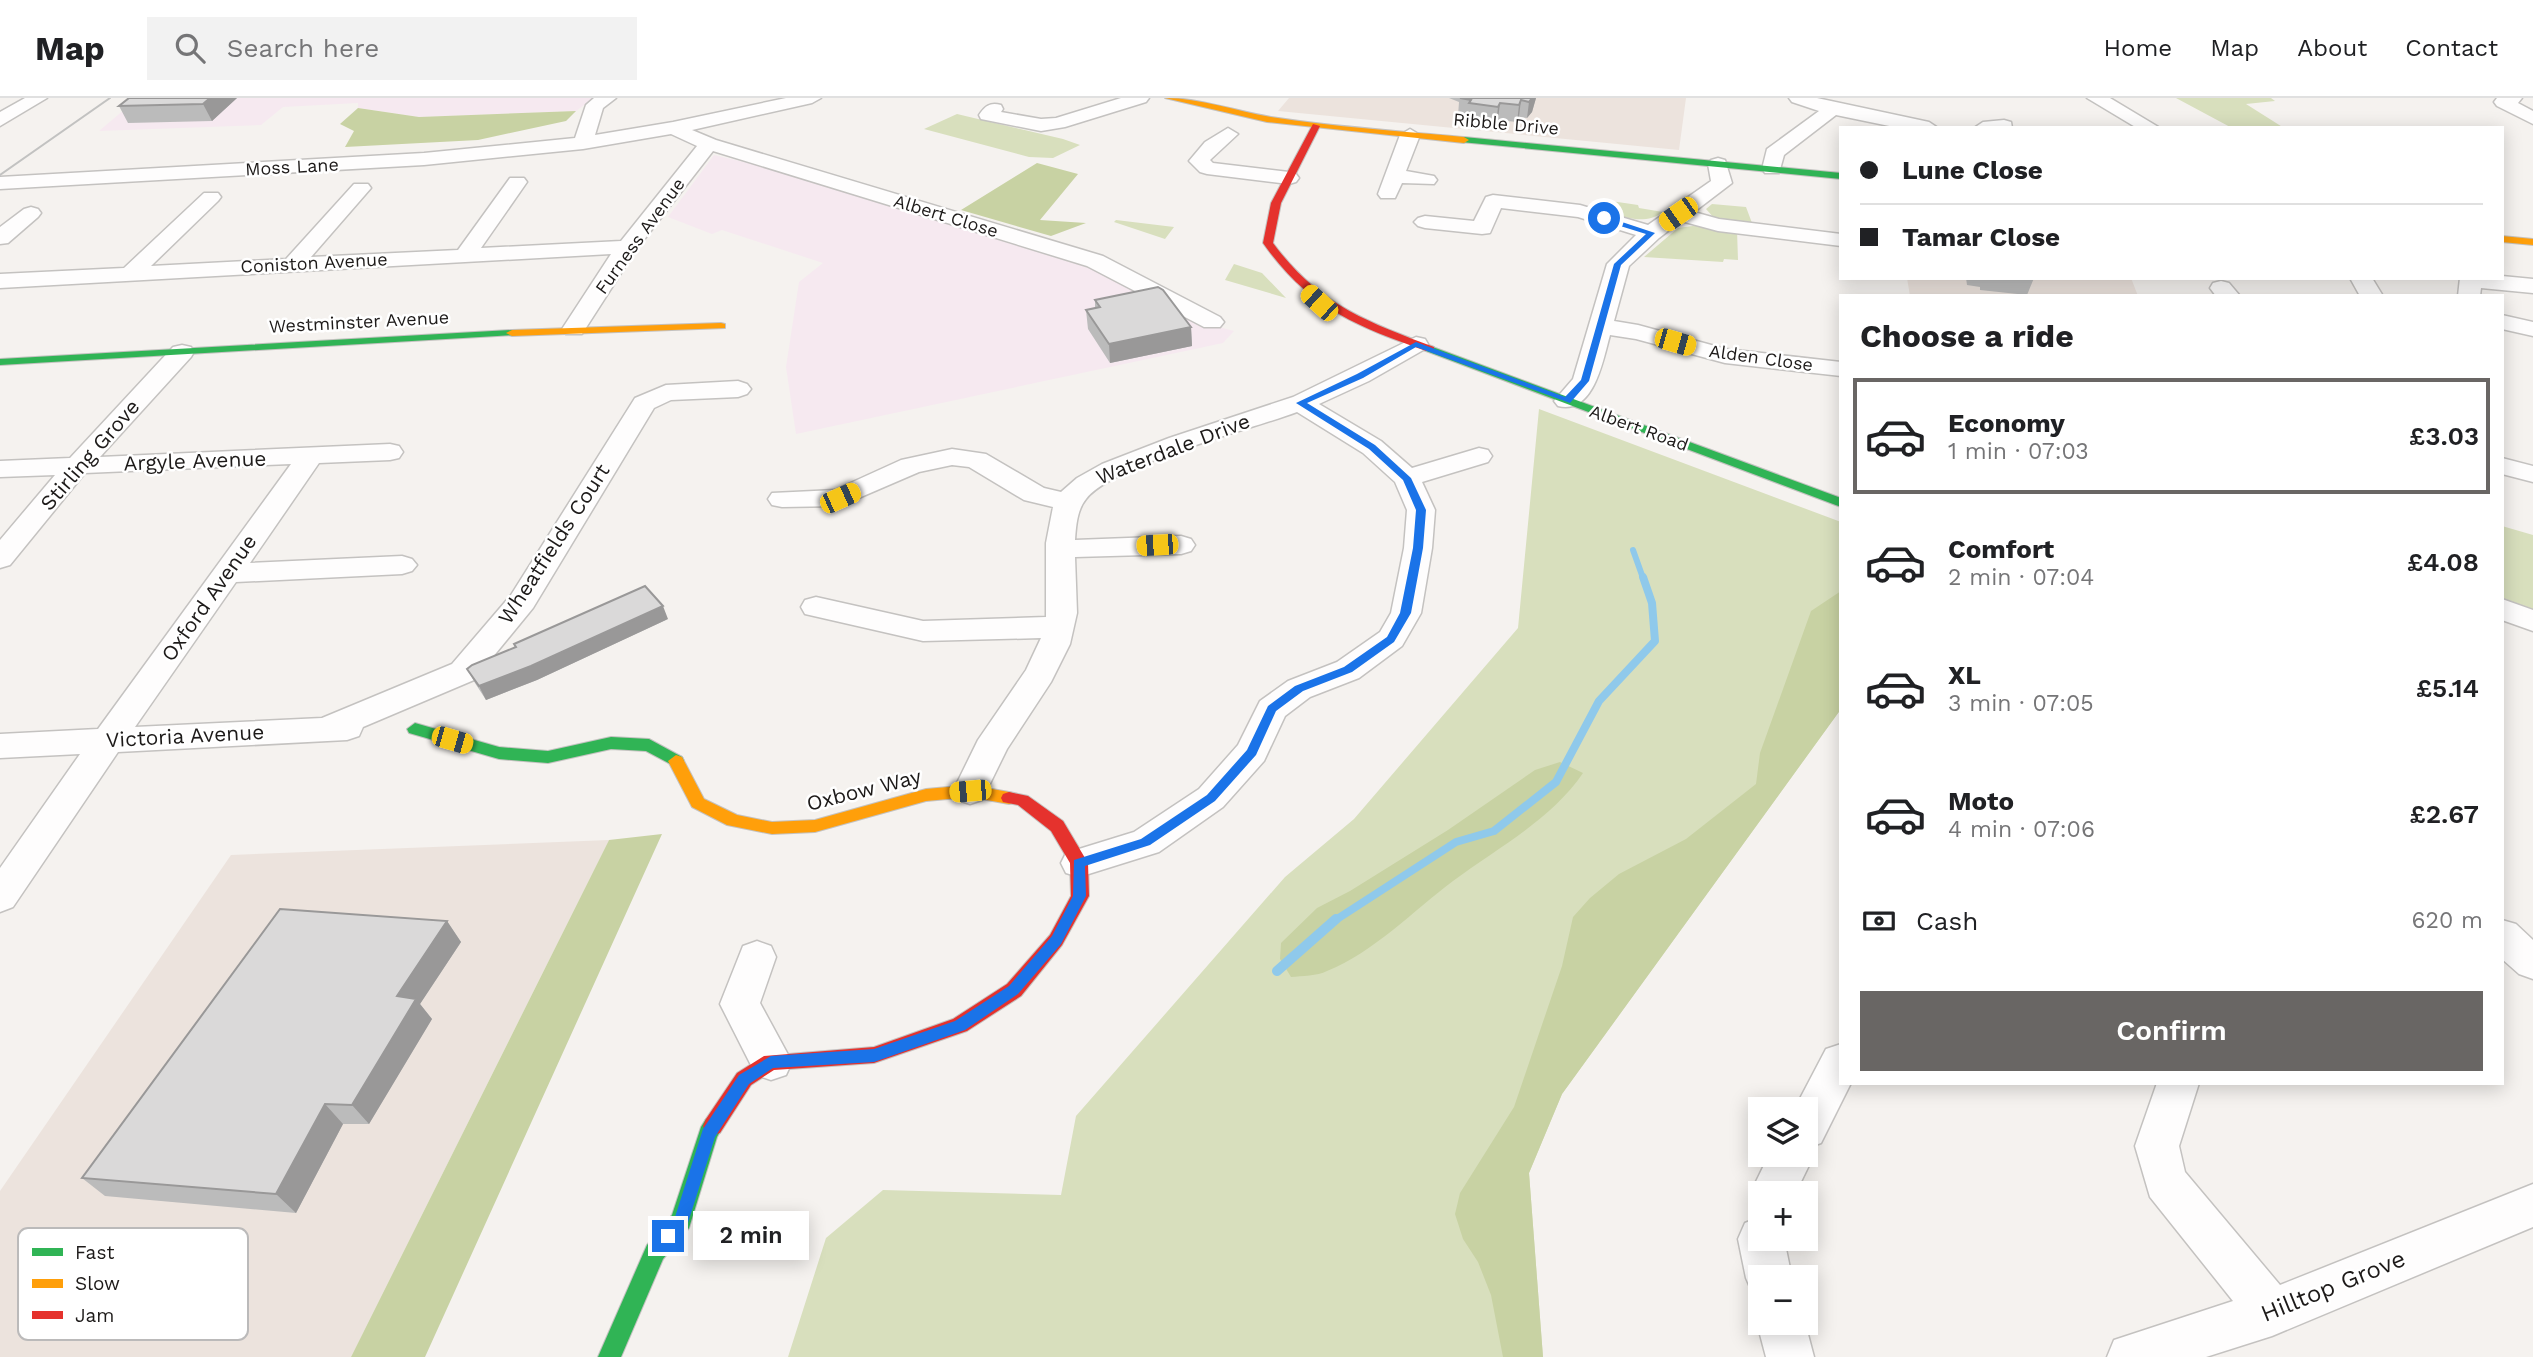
<!DOCTYPE html>
<meta charset="utf-8">
<style>
:root{--surface:#fff;--page:#f2f2f2;--text:#202124;--muted:#757577;--line:#e0e0e0;--accent:#696664}
body{margin:0;font-family:"Work Sans",sans-serif;background:var(--page);color:var(--text);height:100vh;display:flex;flex-direction:column;font-size:26px;white-space:nowrap}
*{box-sizing:border-box;margin:0}
p{font-size:23px;color:var(--muted)}
.icon{flex:none;width:38px;height:38px;fill:none;stroke:currentColor;stroke-width:2;stroke-linecap:round;stroke-linejoin:round}
.map{position:relative;flex:1;overflow:hidden}
.panel{position:absolute;left:1839px;top:196px;width:665px;height:791px;display:flex;flex-direction:column;background:var(--surface);border-radius:0px;box-shadow:0 4px 18px #0003}
.panel>*{flex:none}
.top-card{position:absolute;left:1839px;top:28px;width:665px;height:154px;border-radius:0px;box-shadow:0 4px 18px #0003;display:grid;align-content:center;height:154px;padding:0 21px;background:var(--surface)}
.fabs{position:absolute;left:1748px;top:999px;display:grid;gap:14px}
.fabs a{display:grid;place-items:center;width:70px;height:70px;border-radius:0px;background:var(--surface);box-shadow:0 4px 18px #0003;font-size:35px}
.end{position:absolute;width:32px;height:32px;margin:-16px;border:9px solid #1a73e8;background:#fff;box-shadow:0 0 0 4px #fff}
.from{border-radius:50%}
.bubble{position:absolute;height:49px;border-radius:0px;background:var(--surface);box-shadow:0 4px 18px #0003;font-size:23px;font-weight:600;line-height:49px;text-align:center}
.car{position:absolute;width:21px;height:42px;margin:-21px -10px;border-radius:9px;box-shadow:0 0 5px 2px #0007;background:linear-gradient(#f5c518 24%,#345 0 40%,#f5c518 0 76%,#345 0 86%,#f5c518 0)}
.top-card b{display:flex;align-items:center;gap:24px;height:66px;font-size:26px}
.top-card b+b{border-top:2px solid var(--line)}
.top-card i{width:18px;height:18px;background:var(--text)}
ul{padding:0;list-style:none}
li{display:flex;align-items:center;gap:21px;height:116px;margin:0 14px 10px;padding:0 7px;border:4px solid transparent;border-radius:0px}
li div{flex:1}
li b{display:block;font-size:26px}
li em{font-style:normal;font-weight:600}
li.on{border-color:var(--accent)}
li>.icon{width:63px;height:63px;stroke-width:1.5}
h2{padding:0 21px;font-size:32px;line-height:84px}
.pay{display:flex;align-items:center;gap:18px;height:77px;padding:0 21px;font-size:26px}
.pay p{margin-inline-start:auto}
.cta{display:flex;gap:14px;margin-top:auto;padding:14px 21px}
.cta a{flex:1;height:80px;border-radius:0px;background:var(--accent);color:#fff;font-size:28px;font-weight:600;line-height:80px;text-align:center}
header{display:flex;align-items:center;gap:42px;box-sizing:border-box;height:98px;padding:0 35px;background:var(--surface);border-bottom:2px solid var(--line)}
header strong{font-size:33px}
nav{display:flex;gap:38px;margin-inline-start:auto;font-size:24px}
.search{width:490px;height:63px;background:var(--page);display:flex;align-items:center;gap:18px;box-sizing:border-box;padding:0 24px;border-radius:0px;color:var(--muted);font-size:26px}
.map>svg:first-child{display:block}
</style>
<header>
<strong>Map</strong>
<div class="search"><svg class="icon" aria-label="search" viewBox="0 0 24 24"><circle cx="10" cy="10" r="6"/><path d="M15 15l6 6"/></svg>Search here</div>
<nav><a>Home</a><a>Map</a><a>About</a><a>Contact</a></nav>
</header>
<div class="map">
<svg width="2533" height="1259" viewBox="0 0 2533 1259">
<rect width="100%" height="100%" fill="#f5f2ef"/>
<path fill="#f6e9f0" d="M 138,0 L 594,0 L 576,13 L 419,19 L 358,10 L 358,5 L 283,9 L 261,27 L 99,33 Z
M 714,57 L 765,69 L 1140,186 L 1197,223 L 1234,233 L 1223,245 L 796,336 L 786,269 L 799,184 L 823,165 L 722,132 L 712,136 L 668,119 Z"/>
<path fill="#ece3dd" d="M 1289,0 L 1686,0 L 1679,52 L 1278,13 Z
M 1907,180 L 2131,180 L 2138,198 L 1910,198 Z
M 609,742 L 351,1259 L 0,1259 L 0,1093 L 231,757 Z"/>
<path fill="#d8dfbd" d="M 2176,0 L 2271,0 L 2275,3 L 2246,6 L 2284,30 L 2232,30 Z
M 957,16 L 1063,41 L 1080,47 L 1053,60 L 1029,59 L 924,31 Z
M 1611,103 L 1638,107 L 1639,110 L 1663,114 C 1647,126 1629,121 1611,115 Z
M 1712,106 L 1746,109 L 1752,125 L 1715,121 L 1706,111 Z
M 1116,122 L 1174,129 L 1165,141 L 1114,124 Z
M 1700,127 L 1737,132 L 1738,162 L 1724,161 L 1723,164 L 1644,159 L 1678,130 Z
M 1234,166 L 1262,175 L 1286,200 L 1225,182 Z
M 1539,311 L 1841,424 L 1841,611 L 1562,996 L 1529,1075 L 1543,1259 L 788,1259 L 826,1140 L 883,1092 L 1061,1097 L 1076,1018 L 1285,779 L 1354,721 L 1518,530 Z
M 2502,428 L 2533,437 L 2533,516 L 2503,500 Z"/>
<path fill="#c8d2a3" d="M 358,10 L 419,19 L 576,13 L 566,23 L 478,42 L 345,49 L 354,33 L 340,26 Z
M 1037,65 L 1078,76 L 1040,122 L 1086,125 L 1051,138 L 961,112 Z
M 1841,493 L 1841,611 L 1562,996 L 1529,1075 L 1543,1259 L 1503,1259 L 1491,1197 L 1478,1164 L 1463,1141 L 1455,1116 L 1460,1095 L 1514,1009 L 1562,868 L 1573,819 L 1590,800 L 1619,776 L 1686,741 L 1756,686 L 1760,655 L 1811,513 Z
M 1560,664 L 1583,675 C 1551,722 1497,750 1453,783 C 1413,813 1374,854 1327,873 C 1317,878 1302,878 1291,879 L 1280,861 L 1281,845 L 1317,810 L 1350,793 L 1448,732 L 1535,672 Z
M 662,736 L 425,1259 L 351,1259 L 609,742 Z"/>
<g fill="none" stroke-linecap="round" stroke-linejoin="round">
<path stroke="#8fc9eb" stroke-width="6" d="M 1633,452 L 1643,480"/>
<path stroke="#8fc9eb" stroke-width="8" d="M 1334,823 L 1456,744 L 1494,733 L 1556,684 L 1599,603 L 1655,543 L 1652,505 L 1643,479"/>
<path stroke="#8fc9eb" stroke-width="10" d="M 1277,873 L 1336,821"/>
<g stroke="#c4c2c0" stroke-width="3">
<path id="street" d="M 25,0 L 47,0 L 0,28 L 0,14 Z
M 594,0 L 616,0 L 603,10 L 595,37 L 673,24 L 786,0 L 821,0 L 812,5 L 692,32 L 716,42 L 1103,158 L 1220,219 L 1224,224 L 1220,229 L 1204,229 L 1087,168 L 713,53 L 636,152 L 582,236 L 566,236 L 562,231 L 611,156 L 0,190 L 0,176 L 124,170 L 204,95 L 218,95 L 221,99 L 218,103 L 151,168 L 286,161 L 354,86 L 368,86 L 371,90 L 311,159 L 458,152 L 510,80 L 524,80 L 527,84 L 481,150 L 621,143 L 697,48 L 671,36 L 583,51 L 424,67 L 0,91 L 0,79 L 424,55 L 575,40 L 586,7 Z
M 1121,0 L 1149,0 L 1146,4 L 1065,29 L 1041,33 L 981,21 L 979,17 C 985,8 990,4 1001,7 L 1003,11 L 1001,14 L 1041,21 L 1056,20 Z
M 1789,0 L 1817,0 L 1929,24 L 1938,30 L 1899,30 L 1836,17 L 1784,57 L 1779,75 L 1765,75 L 1762,71 L 1767,51 L 1819,13 L 1792,4 Z
M 2087,0 L 2110,0 L 2160,30 L 2137,30 Z
M 2497,0 L 2522,0 L 2518,5 L 2533,13 L 2533,26 L 2497,8 L 2494,4 Z
M 2004,22 L 2011,24 L 2012,30 L 1974,30 L 1983,24 Z
M 1228,30 L 1238,36 L 1210,62 L 1213,65 L 1289,74 L 1296,76 L 1299,80 L 1296,84 L 1289,86 L 1207,76 L 1200,74 L 1189,63 L 1205,44 Z
M 1410,31 L 1420,37 L 1406,73 L 1434,78 L 1437,82 L 1434,86 L 1402,85 L 1395,100 L 1381,100 L 1378,96 L 1400,37 Z
M 1718,60 L 1725,62 L 1732,85 L 1694,114 L 1719,121 L 1841,136 L 1841,148 L 1718,133 L 1681,123 L 1659,140 L 1629,168 L 1614,223 L 1638,227 L 1726,251 L 1841,264 L 1841,278 L 1725,265 L 1636,241 L 1610,237 C 1603,262 1594,317 1558,308 L 1554,303 L 1573,281 L 1607,166 L 1636,137 L 1578,119 L 1501,110 L 1490,135 L 1482,136 L 1425,130 L 1418,128 L 1414,124 L 1418,120 L 1425,118 L 1474,123 L 1486,99 L 1493,97 L 1580,107 L 1648,127 L 1711,83 L 1708,66 L 1711,62 Z
M 31,109 L 38,111 L 41,115 L 38,119 L 8,145 L 0,146 L 0,129 L 24,111 Z
M 2502,178 L 2533,181 L 2533,195 L 2481,190 L 2480,198 L 2458,198 L 2460,180 Z
M 2350,180 L 2372,180 L 2383,198 L 2360,198 Z
M 2221,183 L 2229,185 L 2240,198 L 2216,198 L 2210,190 L 2213,185 Z
M 2502,217 L 2533,224 L 2533,238 L 2502,231 Z
M 1416,239 L 1425,241 L 1428,246 L 1425,251 L 1369,283 L 1319,306 L 1381,343 L 1412,370 L 1479,350 L 1488,352 L 1492,358 L 1488,364 L 1422,384 L 1435,412 L 1432,450 L 1421,515 L 1402,548 L 1359,580 L 1310,599 L 1285,618 L 1264,663 L 1223,709 L 1159,754 L 1079,779 L 1066,775 L 1061,765 L 1066,755 L 1134,734 L 1199,691 L 1238,647 L 1260,603 L 1288,583 L 1337,564 L 1380,534 L 1391,515 L 1404,450 L 1407,412 L 1395,384 L 1363,355 L 1297,314 C 1252,331 1112,367 1086,401 C 1077,412 1076,428 1075,442 L 1181,438 L 1191,441 L 1195,447 L 1191,453 L 1181,456 L 1075,459 L 1077,515 L 1070,546 L 1051,584 L 1007,651 L 982,702 L 970,706 L 958,702 L 953,693 L 978,642 L 1026,572 L 1041,540 L 923,543 L 805,516 L 801,509 L 805,502 L 816,499 L 923,523 L 1046,519 L 1046,445 L 1053,409 L 1024,402 L 969,369 L 952,367 L 919,374 L 840,408 L 782,409 L 772,407 L 768,401 L 772,395 L 835,392 L 901,362 L 952,351 L 986,356 L 1044,390 L 1061,394 L 1077,380 L 1102,366 L 1169,340 L 1293,299 Z
M 182,247 L 191,249 L 194,254 L 191,259 L 100,359 L 390,346 L 399,348 L 403,354 L 399,360 L 390,362 L 319,365 L 250,465 L 402,458 L 412,461 L 417,467 L 412,473 L 402,476 L 236,484 L 135,629 L 322,620 L 452,566 L 511,497 L 635,300 L 666,287 L 738,283 L 747,286 L 751,291 L 747,296 L 738,299 L 671,302 L 654,310 L 533,510 L 474,582 L 363,629 L 359,638 L 347,642 L 118,654 L 13,809 L 0,814 L 0,770 L 80,656 L 0,660 L 0,636 L 98,631 L 291,366 L 85,375 L 10,467 L 0,470 L 0,442 L 55,377 L 0,379 L 0,363 L 70,360 L 173,249 Z
M 2502,360 L 2533,368 L 2533,384 L 2502,376 Z
M 2502,501 L 2533,512 L 2533,533 L 2502,522 Z
M 2502,822 L 2516,826 L 2533,842 L 2533,881 L 2519,876 L 2502,861 Z
M 757,843 L 771,848 L 776,859 L 760,905 L 792,964 L 786,977 L 771,982 L 756,977 L 720,906 L 743,848 Z
M 1841,946 L 1841,985 L 1851,985 L 1821,1045 L 1810,1049 L 1814,1057 L 1795,1096 L 1760,1096 L 1760,1112 L 1756,1111 L 1750,1096 L 1769,1057 L 1806,1057 L 1806,1012 L 1794,1012 L 1826,951 Z
M 2157,985 L 2199,985 L 2179,1048 L 2185,1074 L 2280,1187 L 2533,1086 L 2533,1129 L 2272,1238 L 2206,1259 L 2107,1259 L 2114,1242 L 2233,1203 L 2150,1099 L 2135,1048 Z
M 1760,1119 L 1760,1141 L 1784,1141 L 1792,1180 L 1760,1180 L 1760,1199 L 1753,1196 L 1746,1180 L 1738,1141 L 1745,1125 Z
M 1760,1217 L 1760,1225 L 1805,1225 L 1814,1259 L 1766,1259 L 1757,1225 Z"/>
</g>
<g stroke="#c4c2c0" stroke-width="2">
<path id="fast" d="M 1464,39 L 1841,75 L 1841,81 L 1461,44 L 1459,42 Z
M 512,232 L 518,235 L 516,237 L 0,267 L 0,261 Z
M 1430,248 L 1841,400 L 1841,409 L 1426,253 L 1426,249 Z
M 415,625 L 499,649 L 548,653 L 611,639 L 649,641 L 682,659 L 684,663 L 676,669 L 646,653 L 611,651 L 548,665 L 499,661 L 409,635 L 407,631 Z
M 713,1019 L 720,1021 L 723,1028 L 717,1039 L 689,1130 L 663,1161 L 621,1259 L 598,1259 L 647,1147 L 672,1117 L 701,1029 L 706,1021 Z"/>
</g>
<g stroke="#c4c2c0" stroke-width="2">
<path id="slow" d="M 1165,0 C 1201,0 1235,13 1271,19 C 1335,29 1400,33 1464,39 L 1469,42 L 1464,45 L 1267,24 Z
M 2502,138 L 2533,141 L 2533,147 L 2502,144 Z
M 721,225 L 725,226 L 725,230 L 512,238 L 506,235 L 512,232 Z
M 676,657 L 682,659 L 704,701 L 737,717 L 772,724 L 815,722 L 926,691 L 970,687 L 1009,694 L 1015,696 L 1017,700 L 1015,704 L 1009,706 L 970,699 L 926,703 L 815,734 L 772,736 L 727,727 L 692,709 L 668,663 Z"/>
</g>
<g stroke="#c4c2c0" stroke-width="2">
<path id="jam" d="M 1313,26 L 1320,28 L 1281,105 L 1273,145 C 1318,206 1365,223 1434,249 L 1434,253 L 1426,253 C 1354,227 1309,210 1263,145 L 1271,105 Z
M 1009,694 L 1028,698 L 1063,723 L 1088,765 L 1089,798 L 1062,847 L 1021,898 L 967,933 L 874,965 L 774,972 L 751,987 L 720,1035 L 713,1037 L 706,1035 L 703,1028 L 706,1021 L 737,975 L 764,958 L 874,949 L 953,921 L 1007,886 L 1050,837 L 1071,798 L 1070,765 L 1051,733 L 1018,707 L 1003,704 L 1001,700 L 1003,696 Z"/>
</g>
<use href="#street" fill="#fefdfd" fill-rule="evenodd"/>
<use href="#fast" fill="#30b455" fill-rule="evenodd"/>
<use href="#slow" fill="#ff9f0a" fill-rule="evenodd"/>
<use href="#jam" fill="#e5322d" fill-rule="evenodd"/>
<path stroke="#c2c2c1" stroke-width="2" d="M 0,77 L 110,0"/>
</g>
<path fill="#bbb" d="M 237,0 L 212,23 L 128,25 L 119,8 Z
M 1449,0 L 1536,0 L 1532,14 L 1527,20 L 1519,19 L 1517,24 L 1498,22 L 1496,26 L 1468,22 L 1468,19 L 1458,18 L 1459,4 Z
M 1966,180 L 2034,180 L 2027,197 L 1980,192 L 1980,189 L 1967,187 Z
M 1095,202 L 1191,229 L 1192,248 L 1110,265 L 1088,231 L 1086,212 L 1095,210 Z
M 668,521 L 537,582 L 486,602 L 475,585 L 467,571 L 515,549 L 514,546 Z
M 447,823 L 461,844 L 420,906 L 432,921 L 369,1026 L 343,1026 L 296,1115 L 105,1098 L 82,1080 Z"/>
<path fill="#999898" d="M 210,0 L 237,0 L 212,23 L 203,6 Z
M 1532,0 L 1536,0 L 1532,14 L 1527,20 L 1529,4 Z
M 1521,2 L 1519,19 L 1517,24 L 1519,7 Z
M 1500,5 L 1498,22 L 1496,26 L 1498,9 Z
M 1191,229 L 1192,248 L 1110,265 L 1109,246 Z
M 663,508 L 668,521 L 537,582 L 486,602 L 479,588 Z
M 447,823 L 461,844 L 420,906 L 432,921 L 369,1026 L 352,1007 L 397,898 Z
M 325,1006 L 343,1026 L 296,1115 L 276,1096 Z"/>
<path fill="#dad9d9" stroke="#999898" stroke-width="2" d="M 129,0 L 210,0 L 203,6 L 119,8 Z
M 1460,0 L 1532,0 L 1529,4 L 1521,2 L 1519,7 L 1500,5 L 1498,9 L 1469,5 L 1471,2 Z
M 1158,189 L 1163,192 L 1191,229 L 1109,246 L 1086,212 L 1100,209 L 1095,202 Z
M 645,488 L 663,508 L 531,568 L 479,588 L 467,571 L 472,567 L 516,549 L 514,546 Z
M 280,811 L 447,823 L 397,898 L 416,901 L 352,1007 L 325,1006 L 276,1096 L 82,1080 Z"/>
<path fill="#1a73e8" d="M 1604,118 L 1655,135 L 1621,167 L 1589,283 L 1570,305 L 1416,249 L 1363,280 L 1307,305 L 1375,347 L 1411,380 L 1426,412 L 1423,450 L 1411,515 L 1394,544 L 1352,574 L 1303,593 L 1276,613 L 1256,657 L 1215,703 L 1150,747 L 1085,768 L 1086,798 L 1061,846 L 1018,896 L 965,932 L 874,964 L 773,970 L 749,986 L 715,1039 L 687,1128 L 674,1144 L 668,1146 L 663,1144 L 660,1138 L 675,1119 L 703,1031 L 739,977 L 771,958 L 874,951 L 955,923 L 1009,888 L 1052,838 L 1073,798 L 1074,762 L 1141,741 L 1207,697 L 1247,652 L 1268,608 L 1295,588 L 1344,569 L 1387,539 L 1400,515 L 1413,450 L 1416,412 L 1403,382 L 1369,351 L 1296,305 L 1357,276 L 1416,244 L 1565,299 L 1581,282 L 1614,166 L 1646,136 L 1601,122 Z"/>
<g text-anchor="middle" stroke-width="5" stroke-linejoin="round" paint-order="stroke">
<g font-size="18" fill="#1d1a19" stroke="#fff">
<text transform="translate(1506 26) rotate(5)" y="6">Ribble Drive</text>
<text transform="translate(292 69) rotate(-3)" y="6">Moss Lane</text>
<text transform="translate(946 118) rotate(17)" y="6">Albert Close</text>
<text transform="translate(640 138) rotate(-54)" y="6">Furness Avenue</text>
<text transform="translate(314 165) rotate(-3)" y="6">Coniston Avenue</text>
<text transform="translate(359 224) rotate(-3)" y="6">Westminster Avenue</text>
<text transform="translate(1761 260) rotate(8)" y="6">Alden Close</text>
<text transform="translate(1639 330) rotate(20)" y="6">Albert Road</text>
</g>
<g font-size="21" fill="#1d1a19" stroke="#fff">
<text transform="translate(1173 351) rotate(-21)" y="7">Waterdale Drive</text>
<text transform="translate(90 357) rotate(-49)" y="7">Stirling Grove</text>
<text transform="translate(195 363) rotate(-2)" y="7">Argyle Avenue</text>
<text transform="translate(554 446) rotate(-57)" y="7">Wheatfields Court</text>
<text transform="translate(209 500) rotate(-55)" y="7">Oxford Avenue</text>
<text transform="translate(185 638) rotate(-3)" y="7">Victoria Avenue</text>
<text transform="translate(864 692) rotate(-14)" y="7">Oxbow Way</text>
</g>
<g font-size="24" fill="#1d1a19" stroke="#fff">
<text transform="translate(2333 1188) rotate(-22)" y="8">Hilltop Grove</text>
</g>
</g>
<rect x="18" y="1130" width="230" height="112" rx="10" fill="#fff" stroke="#bbbaba" stroke-width="2"/>
<rect x="32" y="1150" width="31" height="8" fill="#30b455"/>
<rect x="32" y="1181" width="31" height="9" fill="#ff9f0a"/>
<rect x="32" y="1213" width="31" height="8" fill="#e5322d"/>
<g font-size="19" fill="#1d1a19">
<text x="75" y="1161">Fast</text>
<text x="75" y="1192">Slow</text>
<text x="75" y="1224">Jam</text>
</g>
</svg>
<div class="fabs">
<a><svg class="icon" aria-label="layers" viewBox="0 0 24 24"><path d="M12 4l9 5-9 5-9-5zM3 14l9 5 9-5"/></svg></a>
<a>+</a>
<a>−</a>
</div>
<i class="end from" style="left:1604px;top:120px"></i>
<i class="end" style="left:668px;top:1138px"></i>
<div class="bubble" style="left:693px;top:1113px;width:116px">2 min</div>
<i class="car" style="left:1678px;top:116px;rotate:235deg"></i>
<i class="car" style="left:1319px;top:205px;rotate:312deg"></i>
<i class="car" style="left:1675px;top:244px;rotate:106deg"></i>
<i class="car" style="left:840px;top:400px;rotate:66deg"></i>
<i class="car" style="left:1157px;top:447px;rotate:267deg"></i>
<i class="car" style="left:452px;top:642px;rotate:106deg"></i>
<i class="car" style="left:970px;top:693px;rotate:265deg"></i>
<div class="top-card">
<b><i class="from"></i>Lune Close</b>
<b><i></i>Tamar Close</b>
</div>
<section class="panel">
<h2>Choose a ride</h2>
<ul>
<li class="on"><svg class="icon" aria-label="car" viewBox="0 0 24 24"><path d="M5 17H2v-5l4-1 3-4h7l3 4 3 1v5h-3M9 17h6M6 11h13"/><circle cx="7" cy="17" r="2"/><circle cx="17" cy="17" r="2"/></svg><div><b>Economy</b><p>1 min · 07:03</p></div><em>£3.03</em></li>
<li><svg class="icon" aria-label="car" viewBox="0 0 24 24"><path d="M5 17H2v-5l4-1 3-4h7l3 4 3 1v5h-3M9 17h6M6 11h13"/><circle cx="7" cy="17" r="2"/><circle cx="17" cy="17" r="2"/></svg><div><b>Comfort</b><p>2 min · 07:04</p></div><em>£4.08</em></li>
<li><svg class="icon" aria-label="car" viewBox="0 0 24 24"><path d="M5 17H2v-5l4-1 3-4h7l3 4 3 1v5h-3M9 17h6M6 11h13"/><circle cx="7" cy="17" r="2"/><circle cx="17" cy="17" r="2"/></svg><div><b>XL</b><p>3 min · 07:05</p></div><em>£5.14</em></li>
<li><svg class="icon" aria-label="car" viewBox="0 0 24 24"><path d="M5 17H2v-5l4-1 3-4h7l3 4 3 1v5h-3M9 17h6M6 11h13"/><circle cx="7" cy="17" r="2"/><circle cx="17" cy="17" r="2"/></svg><div><b>Moto</b><p>4 min · 07:06</p></div><em>£2.67</em></li>
</ul>
<div class="pay"><svg class="icon" aria-label="cash" viewBox="0 0 24 24"><path d="M3 7h18v10H3z"/><circle cx="12" cy="12" r="2"/></svg>Cash<p>620 m</p></div>
<div class="cta"><a>Confirm</a></div>
</section>
</div>
